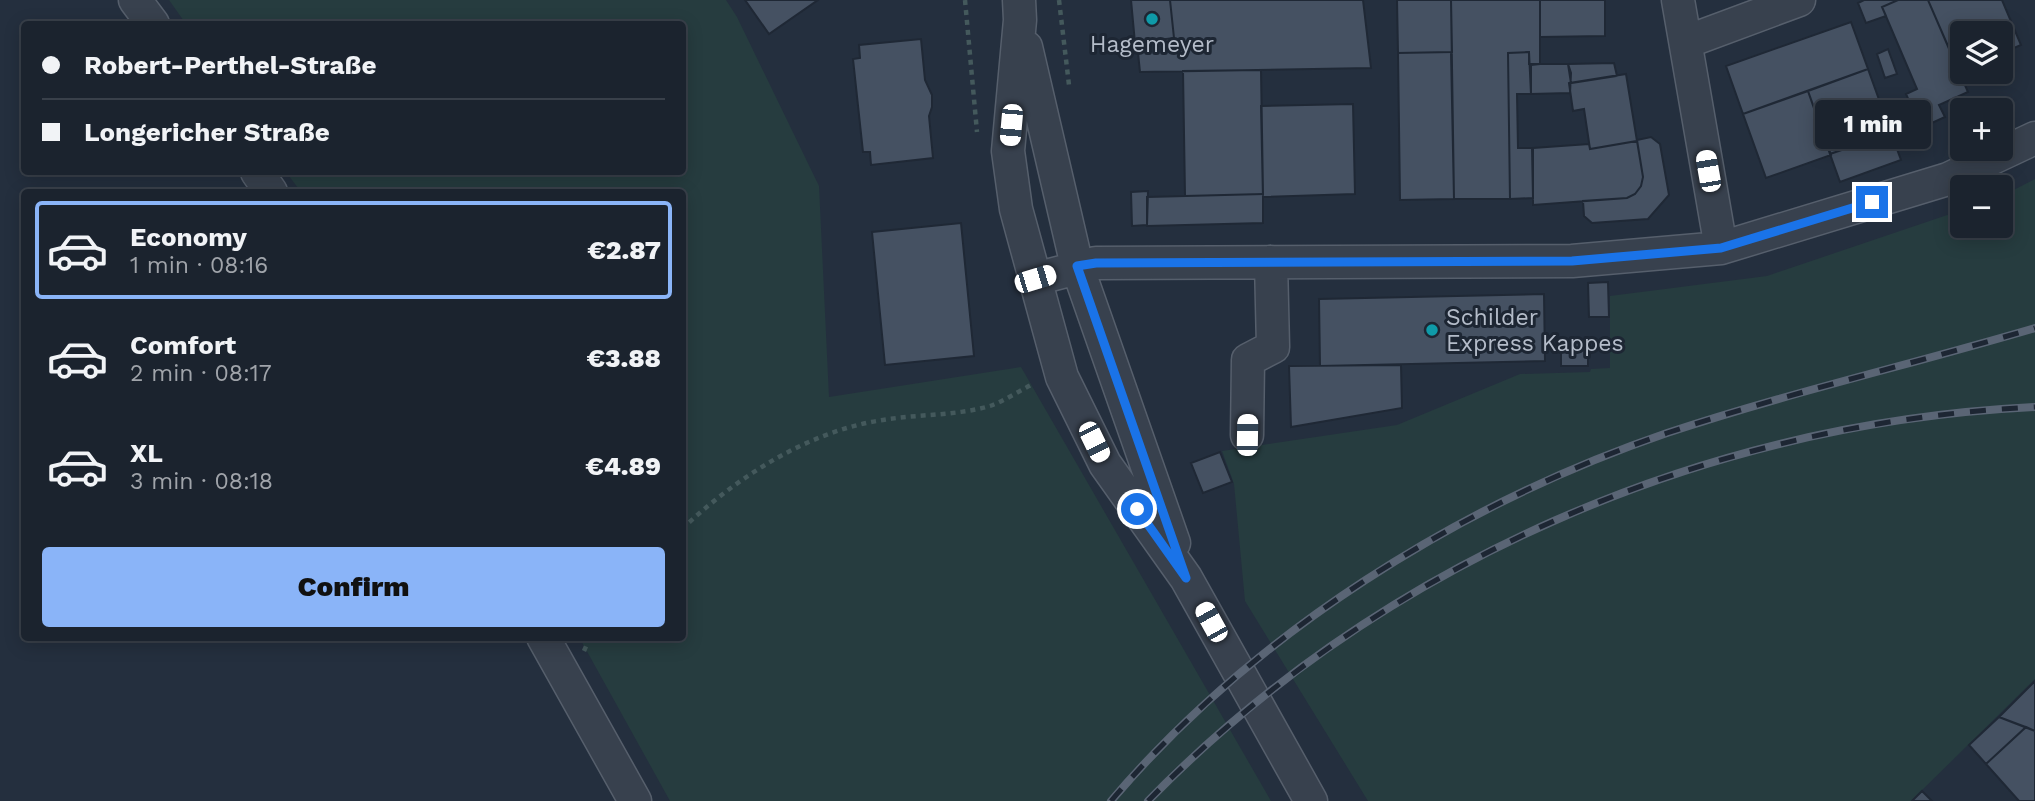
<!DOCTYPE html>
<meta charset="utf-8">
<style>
:root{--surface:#1b232e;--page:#282f3a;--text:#f1f3f6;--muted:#a0a4aa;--line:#39404a;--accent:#8ab4f8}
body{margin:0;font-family:"Work Sans",sans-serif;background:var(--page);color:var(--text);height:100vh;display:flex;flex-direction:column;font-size:26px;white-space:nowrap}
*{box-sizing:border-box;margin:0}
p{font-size:23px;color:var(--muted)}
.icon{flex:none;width:38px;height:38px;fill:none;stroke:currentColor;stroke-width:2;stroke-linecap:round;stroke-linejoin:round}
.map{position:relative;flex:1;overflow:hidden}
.details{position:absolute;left:21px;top:189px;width:665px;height:452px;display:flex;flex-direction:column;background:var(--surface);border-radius:7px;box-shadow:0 4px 18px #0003,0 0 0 2px var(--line)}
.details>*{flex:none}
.banner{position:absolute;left:21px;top:21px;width:665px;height:154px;border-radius:7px;box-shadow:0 4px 18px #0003,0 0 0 2px var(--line);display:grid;align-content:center;height:154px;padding:0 21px;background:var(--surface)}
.buttons{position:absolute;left:1950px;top:21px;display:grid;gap:14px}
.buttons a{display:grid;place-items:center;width:63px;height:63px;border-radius:7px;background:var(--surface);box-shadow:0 4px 18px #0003,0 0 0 2px var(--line);font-size:35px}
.end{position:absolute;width:32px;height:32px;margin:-16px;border:9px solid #1a73e8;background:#fff;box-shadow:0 0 0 4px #fff}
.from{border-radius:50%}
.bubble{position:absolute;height:49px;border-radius:7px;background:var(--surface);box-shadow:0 4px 18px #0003,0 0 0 2px var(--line);font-size:23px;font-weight:800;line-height:49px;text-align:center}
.car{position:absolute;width:21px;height:42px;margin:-21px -10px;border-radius:9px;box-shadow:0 0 5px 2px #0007;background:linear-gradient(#fff 24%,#345 0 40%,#fff 0 76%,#345 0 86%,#fff 0)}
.banner b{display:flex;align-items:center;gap:24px;height:66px;font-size:26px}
.banner b+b{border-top:2px solid var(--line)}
.banner i{width:18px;height:18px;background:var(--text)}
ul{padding:12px 0 0;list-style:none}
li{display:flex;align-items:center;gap:21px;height:98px;margin:0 14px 10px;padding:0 7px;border:4px solid transparent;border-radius:7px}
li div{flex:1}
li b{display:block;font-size:26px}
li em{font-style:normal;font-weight:800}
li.active{border-color:var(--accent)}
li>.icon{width:63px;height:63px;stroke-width:1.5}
.button{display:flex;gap:14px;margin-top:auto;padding:14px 21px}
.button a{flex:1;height:80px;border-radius:7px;background:var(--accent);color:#111;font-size:28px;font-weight:800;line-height:80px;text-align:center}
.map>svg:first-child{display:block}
</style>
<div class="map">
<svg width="2035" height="801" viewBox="0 0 2035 801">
<rect width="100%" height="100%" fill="#242f3e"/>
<path fill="#263c3f" d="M 169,0 L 726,0 L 737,17 L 819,186 L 829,397 L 1021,367 L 1271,801 L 670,801 L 579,637 L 682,637 L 682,192 L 301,192 L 286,172 L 682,172 L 682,24 L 186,24 Z
M 2035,179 L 2035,679 L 1911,801 L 1368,801 L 1245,601 L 1234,484 L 1222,451 L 1397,425 L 1520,374 L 1590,372 L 1591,369 L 1610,368 L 1610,296 L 1767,276 L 1962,210 L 1962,226 L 2000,226 L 2000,197 Z"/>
<path fill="#455162" stroke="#1f2835" stroke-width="2" d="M 745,0 L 818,0 L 769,34 Z
M 1131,0 L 1170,0 L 1174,38 L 1135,43 Z
M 1170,0 L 1363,0 L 1371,68 L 1140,72 L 1137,43 L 1174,38 Z
M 1397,0 L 1451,0 L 1452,52 L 1398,53 Z
M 1451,0 L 1540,0 L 1540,64 L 1529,64 L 1529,52 L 1508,53 L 1510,199 L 1454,199 Z
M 1540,0 L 1605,0 L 1605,36 L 1540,37 Z
M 1864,0 L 1898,0 L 1882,7 L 1886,16 L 1866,23 L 1858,3 Z
M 1898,0 L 1928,0 L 1968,92 L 1939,105 L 1945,117 L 1921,128 L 1906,94 L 1917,89 L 1882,7 Z
M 1928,0 L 2002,0 L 2021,45 L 2000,54 L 2000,33 L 1962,33 L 1962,71 L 1959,72 Z
M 1851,22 L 1868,69 L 1743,114 L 1726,66 Z
M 921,39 L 925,80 L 932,95 L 932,107 L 929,116 L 933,158 L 871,165 L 870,152 L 863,152 L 853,59 L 860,58 L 859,45 Z
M 1888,49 L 1897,74 L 1885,78 L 1877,54 Z
M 1451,52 L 1454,199 L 1400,200 L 1398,53 Z
M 1529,52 L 1531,94 L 1517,94 L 1518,148 L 1532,148 L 1533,198 L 1510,199 L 1508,53 Z
M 1614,63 L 1617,76 L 1571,83 L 1568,64 Z
M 1540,64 L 1568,64 L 1571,73 L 1570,93 L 1531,94 L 1531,65 Z
M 1868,69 L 1891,133 L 1830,154 L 1808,91 Z
M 1261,70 L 1263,194 L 1185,196 L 1183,71 Z
M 1626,74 L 1637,141 L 1590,149 L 1584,109 L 1573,111 L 1569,83 Z
M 1808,91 L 1831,155 L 1766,178 L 1743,114 Z
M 1353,104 L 1355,194 L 1263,197 L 1261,106 Z
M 1891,133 L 1901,160 L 1840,182 L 1830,154 Z
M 1651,137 L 1660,144 L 1669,195 L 1648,219 L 1592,223 L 1584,216 L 1583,201 L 1627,198 L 1635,194 L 1641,186 L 1643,177 L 1637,140 Z
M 1637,141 L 1643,177 L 1641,186 L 1635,194 L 1627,198 L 1533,205 L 1533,148 L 1589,144 L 1590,149 Z
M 1148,191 L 1147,225 L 1132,226 L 1131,192 Z
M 1263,194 L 1263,223 L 1147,226 L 1147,197 Z
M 961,223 L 974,356 L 885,365 L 872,232 Z
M 1608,282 L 1609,317 L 1589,317 L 1588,283 Z
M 1544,294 L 1545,361 L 1320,366 L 1319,299 Z
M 1588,342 L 1588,366 L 1561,366 L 1561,343 Z
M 1401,365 L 1402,408 L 1291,427 L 1289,366 Z
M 1220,452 L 1232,482 L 1203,493 L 1191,463 Z
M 2035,681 L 2035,731 L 1999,717 Z
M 1999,717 L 2026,727 L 1986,764 L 1969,745 Z
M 2026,727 L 2035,731 L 2035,801 L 2019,801 L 1986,764 Z
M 1922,791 L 1932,801 L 1912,801 Z"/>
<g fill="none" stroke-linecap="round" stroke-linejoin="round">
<g stroke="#565f6c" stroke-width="35">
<path id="minor" d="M 135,0 L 153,24
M 1019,0 L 1020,20 L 1008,151 L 1016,209 L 1062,377 L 1105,464 L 1186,578 L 1311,801
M 1678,0 L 1721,248
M 1686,42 L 1799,0
M 1026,47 L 1077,266 L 1174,543
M 257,172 L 271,192
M 1035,279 L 1096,263 L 1572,261 L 1721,248 L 1948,179 L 2035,138
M 1247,435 L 1248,360 L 1273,347 L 1271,262
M 543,637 L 635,801"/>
</g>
<path stroke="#44595c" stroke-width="4.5" stroke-dasharray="5 5" stroke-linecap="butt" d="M 965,0 L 977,132
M 1059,0 L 1069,85
M 682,529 C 737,477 808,431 883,420 C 918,414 955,416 990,406 C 1004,401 1019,391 1033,384
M 584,651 L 590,637"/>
<use href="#minor" stroke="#38414e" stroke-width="32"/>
<g stroke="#5a6575" stroke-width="8">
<path id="rail" d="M 1111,801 C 1254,633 1459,504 1667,433 C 1788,393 1913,364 2035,328
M 1148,801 C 1381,563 1703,423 2035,407"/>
</g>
<use href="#rail" stroke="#1d2633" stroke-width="5" stroke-dasharray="16" stroke-linecap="butt"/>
</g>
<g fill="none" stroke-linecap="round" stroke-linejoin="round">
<path stroke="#1a73e8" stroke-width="9" d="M 1137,509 L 1186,578 L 1077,266 L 1096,263 L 1572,261 L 1721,248 L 1872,202"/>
</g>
<g fill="#0f9aa8" stroke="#1d2633" stroke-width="2.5">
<circle cx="1152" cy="19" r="7"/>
<circle cx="1432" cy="330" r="7"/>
</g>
<g text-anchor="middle" stroke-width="6" stroke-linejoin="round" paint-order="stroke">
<g font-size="23" fill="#b4bcc9" stroke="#1d2633">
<text x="1152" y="52">Hagemeyer</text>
<text x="1446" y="325" text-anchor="start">Schilder<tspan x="1446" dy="26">Express Kappes</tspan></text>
</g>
</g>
</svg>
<div class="buttons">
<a><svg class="icon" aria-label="layers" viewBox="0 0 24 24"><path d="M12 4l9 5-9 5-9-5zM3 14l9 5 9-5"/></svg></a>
<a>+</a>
<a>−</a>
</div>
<i class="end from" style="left:1137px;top:509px"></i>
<i class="end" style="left:1872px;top:202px"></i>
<div class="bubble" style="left:1815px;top:100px;width:116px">1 min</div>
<i class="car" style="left:1011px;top:125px;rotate:185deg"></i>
<i class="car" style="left:1708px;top:171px;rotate:350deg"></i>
<i class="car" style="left:1035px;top:279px;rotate:73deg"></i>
<i class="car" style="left:1247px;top:435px;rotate:1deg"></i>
<i class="car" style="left:1094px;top:442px;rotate:154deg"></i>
<i class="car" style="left:1211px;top:622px;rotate:331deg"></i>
<div class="banner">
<b><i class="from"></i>Robert-Perthel-Straße</b>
<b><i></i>Longericher Straße</b>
</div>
<section class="details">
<ul>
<li class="active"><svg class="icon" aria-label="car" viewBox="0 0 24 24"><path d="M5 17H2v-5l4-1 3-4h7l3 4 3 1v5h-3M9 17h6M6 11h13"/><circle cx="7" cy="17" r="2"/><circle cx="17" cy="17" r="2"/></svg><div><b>Economy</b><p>1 min · 08:16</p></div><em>€2.87</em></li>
<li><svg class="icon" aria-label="car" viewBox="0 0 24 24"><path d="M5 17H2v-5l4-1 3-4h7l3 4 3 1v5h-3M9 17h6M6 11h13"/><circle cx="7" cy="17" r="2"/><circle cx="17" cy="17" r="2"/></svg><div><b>Comfort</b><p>2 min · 08:17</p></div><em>€3.88</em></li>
<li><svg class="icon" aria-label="car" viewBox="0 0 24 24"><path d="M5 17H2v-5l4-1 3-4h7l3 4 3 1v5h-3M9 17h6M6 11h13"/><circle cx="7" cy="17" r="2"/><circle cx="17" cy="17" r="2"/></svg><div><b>XL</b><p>3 min · 08:18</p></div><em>€4.89</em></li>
</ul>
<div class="button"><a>Confirm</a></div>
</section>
</div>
